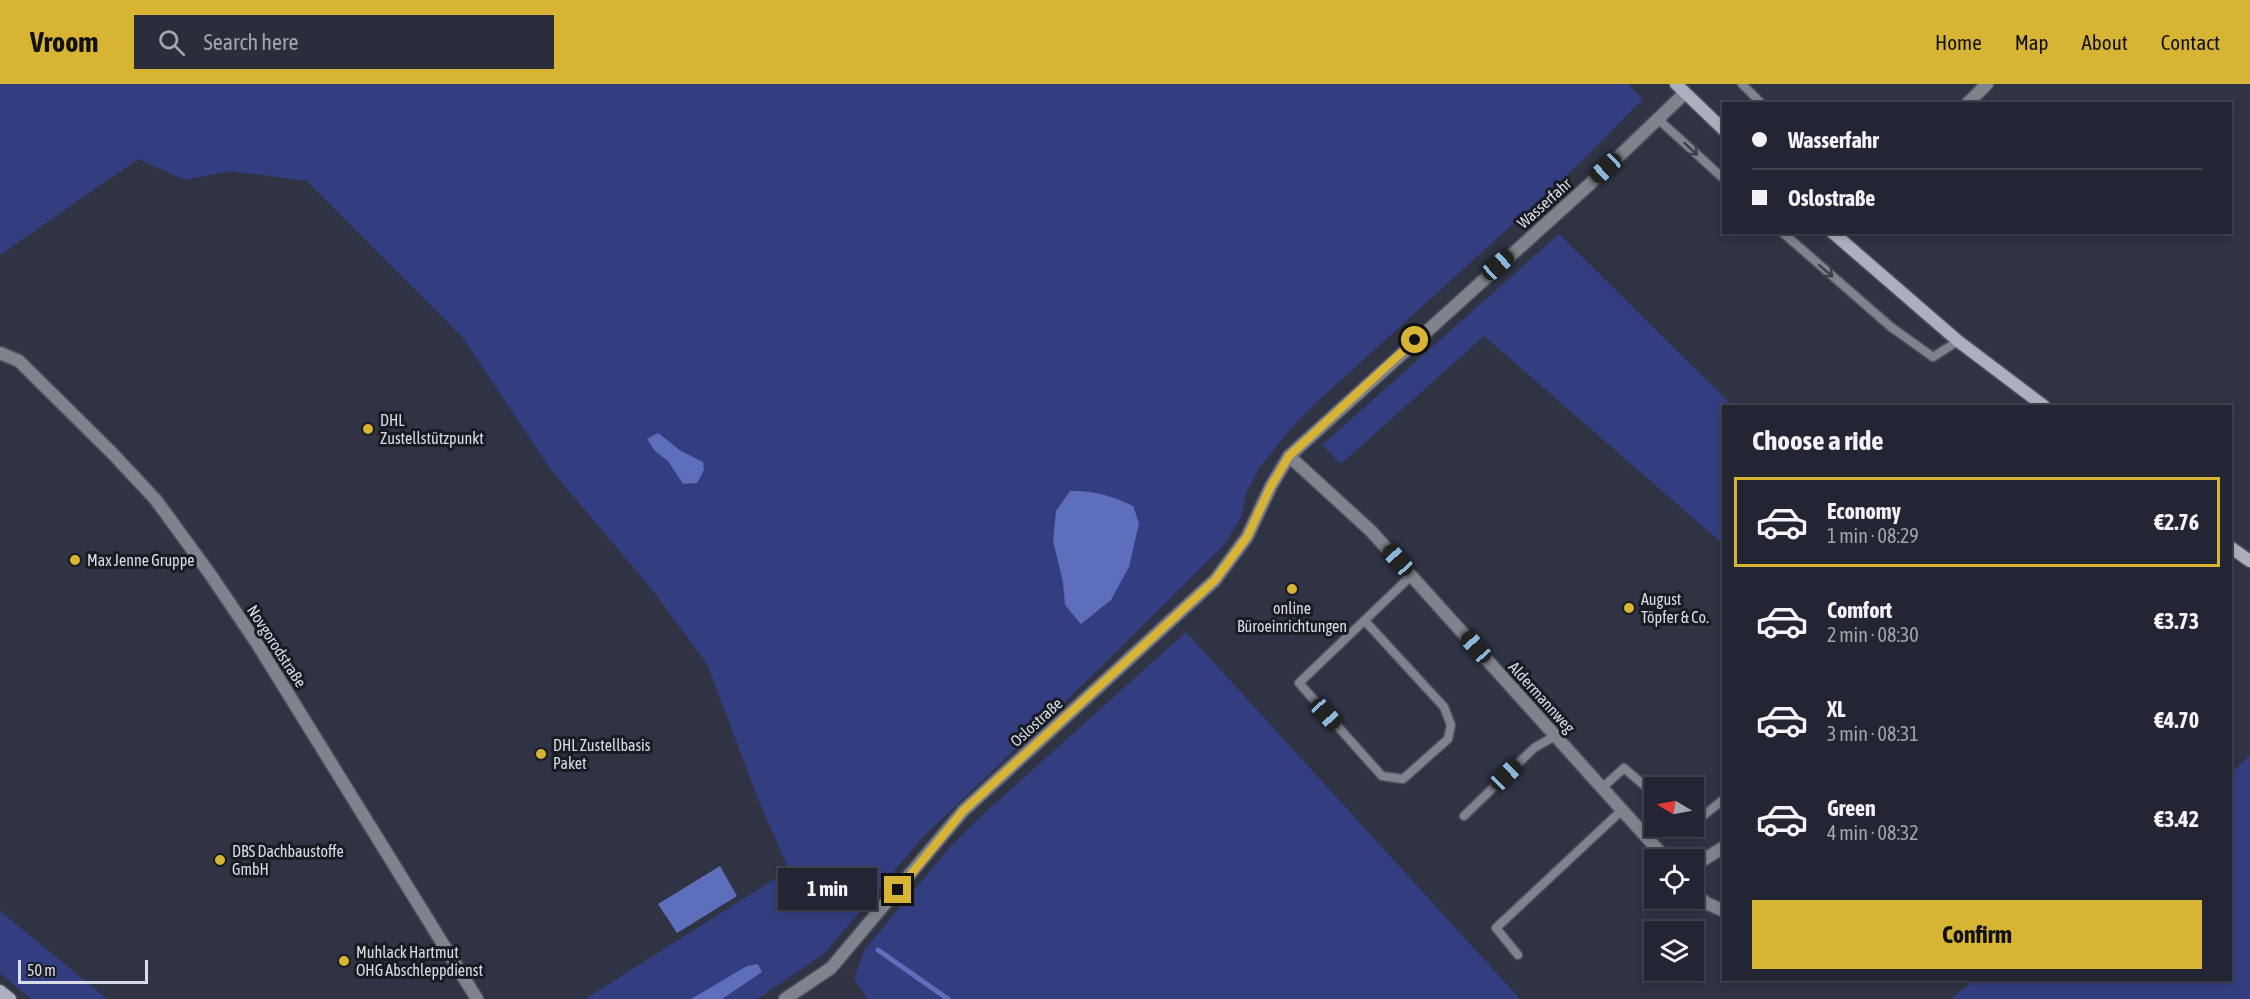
<!DOCTYPE html>
<meta charset="utf-8">
<style>
:root{--surface:#232632;--page:#2b2e3a;--text:#f1f3f6;--muted:#a3a5ac;--line:#40434d;--accent:#d8b434}
body{margin:0;font-family:"Asap Condensed",sans-serif;background:var(--page);color:var(--text);height:100vh;display:flex;flex-direction:column;font-size:22px;white-space:nowrap}
*{box-sizing:border-box;margin:0}
p{font-size:20px;color:var(--muted)}
.icon{flex:none;width:33px;height:33px;fill:none;stroke:currentColor;stroke-width:2;stroke-linecap:round;stroke-linejoin:round}
.map{position:relative;flex:1;overflow:hidden}
.sheet{position:absolute;left:1722px;top:321px;width:510px;height:576px;display:flex;flex-direction:column;background:var(--surface);border-radius:0px;box-shadow:0 3px 9px #0003,0 0 0 2px var(--line)}
.sheet>*{flex:none}
.banner{position:absolute;left:1722px;top:18px;width:510px;height:132px;border-radius:0px;box-shadow:0 3px 9px #0003,0 0 0 2px var(--line);display:grid;align-content:center;height:132px;padding:0 30px;background:var(--surface)}
.needle{width:39px;rotate:280deg}
.fabs{position:absolute;left:1644px;top:693px;display:grid;gap:12px}
.fabs a{display:grid;place-items:center;width:60px;height:60px;border-radius:0px;background:var(--surface);box-shadow:0 3px 9px #0003,0 0 0 2px var(--line);font-size:30px}
.scale{position:absolute;left:18px;bottom:15px;width:130px;box-sizing:border-box;padding-left:6px;border:3px solid #d9dce6;border-top:0;font-size:16px;line-height:21px;white-space:nowrap;color:#d9dce6;-webkit-text-stroke:4px #191b22;paint-order:stroke}
.end{position:absolute;width:27px;height:27px;margin:-14px;border:8px solid #d8b434;background:#111;box-shadow:0 0 0 3px #111}
.from{border-radius:50%}
.bubble{position:absolute;height:42px;border-radius:0px;background:var(--surface);box-shadow:0 3px 9px #0003,0 0 0 2px var(--line);font-size:20px;font-weight:700;line-height:42px;text-align:center}
.car{position:absolute;width:18px;height:36px;margin:-18px -9px;border-radius:8px;box-shadow:0 0 4px 2px #0007;background:linear-gradient(#222 24%,#8ab4d8 0 40%,#222 0 76%,#8ab4d8 0 86%,#222 0)}
.banner b{display:flex;align-items:center;gap:21px;height:57px;font-size:22px}
.banner b+b{border-top:2px solid var(--line)}
.banner i{width:15px;height:15px;background:var(--text)}
ul{padding:0;list-style:none}
li{display:flex;align-items:center;gap:18px;height:90px;margin:0 12px 9px;padding:0 18px;border:3px solid transparent;border-radius:0px}
li div{flex:1}
li b{display:block;font-size:22px}
li em{font-style:normal;font-weight:700}
li.on{border-color:var(--accent)}
li>.icon{width:54px;height:54px;stroke-width:1.5}
h2{padding:0 30px;font-size:27px;line-height:72px}
.button{display:flex;gap:12px;margin-top:auto;padding:12px 30px}
.button a{flex:1;height:69px;border-radius:0px;background:var(--accent);color:#111;font-size:24px;font-weight:700;line-height:69px;text-align:center}
header{display:flex;align-items:center;gap:36px;box-sizing:border-box;height:84px;padding:0 30px;background:var(--accent);color:#111}
header strong{font-size:28px}
nav{display:flex;gap:33px;margin-inline-start:auto;font-size:21px}
.search{width:420px;height:54px;background:var(--page);display:flex;align-items:center;gap:15px;box-sizing:border-box;padding:0 21px;border-radius:0px;color:var(--muted);font-size:22px}
.map>svg:first-child{display:block}
</style>
<header>
<strong>Vroom</strong>
<div class="search"><svg class="icon" aria-label="search" viewBox="0 0 24 24"><circle cx="10" cy="10" r="6"/><path d="M15 15l6 6"/></svg>Search here</div>
<nav><a>Home</a><a>Map</a><a>About</a><a>Contact</a></nav>
</header>
<div class="map">
<svg width="2250" height="915" viewBox="0 0 2250 915">
<rect width="100%" height="100%" fill="#2f3343"/>
<path fill="#333e80" d="M 0,0 L 1628,0 L 1643,15 L 1580,79 L 1318,317 L 1291,344 L 1260,383 L 1246,409 L 1242,432 L 1224,461 L 1097,587 L 923,753 L 824,870 L 757,915 L 585,915 L 789,786 L 758,715 L 707,580 L 650,503 L 551,386 L 463,254 L 307,97 L 230,87 L 185,96 L 138,75 L 0,171 Z
M 1559,150 L 1733,322 L 1724,322 L 1723,460 L 1484,252 L 1341,380 L 1322,361 Z
M 1186,548 L 1520,915 L 867,915 L 854,894 L 865,865 L 951,762 L 978,735 Z
M 2250,671 L 2250,915 L 1951,915 L 1974,896 L 2230,896 L 2231,687 L 2233,687 Z
M 0,827 L 107,915 L 31,915 L 0,889 Z"/>
<path fill="#5d6ebc" d="M 658,349 L 681,367 L 703,378 L 704,386 L 697,399 L 683,400 L 668,377 L 655,367 L 647,355 Z
M 1070,407 C 1092,406 1113,412 1133,422 L 1139,439 L 1129,483 L 1111,516 L 1081,540 L 1065,521 L 1063,498 L 1053,457 L 1056,427 Z
M 720,782 L 737,812 L 677,849 L 658,820 Z
M 758,880 L 762,888 L 722,915 L 691,915 L 747,882 Z"/>
<g fill="none" stroke-linecap="round" stroke-linejoin="round">
<path stroke="#5d6ebc" stroke-width="5" d="M 878,866 L 948,915"/>
<g stroke="#4e5160" stroke-width="11">
<path id="service" d="M 1742,0 L 1762,20
M 1658,35 L 1724,95
M 1782,148 L 1891,243 L 1933,273 L 1958,257
M 1365,537 L 1444,623 L 1451,641 L 1448,655 L 1403,695 L 1382,692 L 1299,599 L 1412,491
M 1602,704 L 1624,684 L 1654,710
M 1464,732 L 1534,664 L 1555,652
M 1694,734 L 1703,732 L 1724,715
M 1518,871 L 1496,844 L 1622,726"/>
</g>
<g stroke="#4e5160" stroke-width="15">
<path id="minor" d="M 0,269 L 19,277 L 113,370 L 156,416 L 210,490 L 258,561 L 477,915
M 1289,372 L 1371,447 L 1667,776
M 1694,779 L 1700,778 L 1724,763
M 1694,808 L 1706,819 L 1724,827"/>
</g>
<g stroke="#4e5160" stroke-width="15">
<path id="tertiary" d="M 1967,20 L 1987,0
M 785,915 L 831,884 L 963,727 L 1215,496 L 1247,453 L 1271,402 L 1289,372 L 1591,99 L 1685,9"/>
</g>
<g stroke="#4e5160" stroke-width="15">
<path id="secondary" d="M 1676,0 L 1724,46
M 1832,148 L 1958,257 L 2044,322
M 2230,463 L 2250,477
M 0,907 L 10,915"/>
</g>
<use href="#service" stroke="#81838c" stroke-width="8"/>
<use href="#minor" stroke="#81838c" stroke-width="12"/>
<use href="#tertiary" stroke="#81838c" stroke-width="12"/>
<use href="#secondary" stroke="#acb0bd" stroke-width="12"/>
</g>
<defs><path id="oneway-shaft" d="M-6 0H5M1.5-3L5.5 0L1.5 3" fill="none" stroke-width="1.6" stroke-linecap="round" stroke-linejoin="round" transform="scale(1.5)"/></defs>
<g stroke="#3d3f47">
<use href="#oneway-shaft" transform="translate(1691 65) rotate(43)"/>
<use href="#oneway-shaft" transform="translate(1826 187) rotate(41)"/>
</g>
<g fill="none" stroke-linecap="round" stroke-linejoin="round">
<path stroke="#d8b434" stroke-width="8" d="M 898,806 L 963,727 L 1215,496 L 1247,453 L 1271,402 L 1289,372 L 1415,256"/>
</g>
<g fill="#d8b434" stroke="#191b22" stroke-width="2">
<circle cx="368" cy="345" r="6"/>
<circle cx="75" cy="476" r="6"/>
<circle cx="1292" cy="505" r="6"/>
<circle cx="1629" cy="524" r="6"/>
<circle cx="541" cy="670" r="6"/>
<circle cx="220" cy="776" r="6"/>
<circle cx="344" cy="877" r="6"/>
</g>
<g text-anchor="middle" stroke-width="6" stroke-linejoin="round" paint-order="stroke">
<g font-size="16" fill="#d9dce6" stroke="#191b22">
<text transform="translate(1544 119) rotate(-42)" y="6">Wasserfahr</text>
<text transform="translate(277 562) rotate(57)" y="6">Novgorodstraße</text>
<text transform="translate(1542 613) rotate(48)" y="6">Aldermannweg</text>
<text transform="translate(1036 638) rotate(-42)" y="6">Oslostraße</text>
</g>
<g font-size="16" fill="#d9dce6" stroke="#191b22" text-anchor="start">
<text x="380" y="342">DHL<tspan x="380" dy="18">Zustellstützpunkt</tspan></text>
<text x="87" y="482">Max Jenne Gruppe</text>
<text x="1641" y="521">August<tspan x="1641" dy="18">Töpfer &amp; Co.</tspan></text>
<text x="1292" y="530" text-anchor="middle">online<tspan x="1292" dy="18">Büroeinrichtungen</tspan></text>
<text x="553" y="667">DHL Zustellbasis<tspan x="553" dy="18">Paket</tspan></text>
<text x="232" y="773">DBS Dachbaustoffe<tspan x="232" dy="18">GmbH</tspan></text>
<text x="356" y="874">Muhlack Hartmut<tspan x="356" dy="18">OHG Abschleppdienst</tspan></text>
</g>
</g>
</svg>
<div class="fabs">
<a><svg class="needle" viewBox="-14 -14 28 28"><path d="M0-13l5 13h-10z" fill="#e53935"/><path d="M0 13l5-13h-10z" fill="#a3a5ac"/></svg></a>
<a><svg class="icon" aria-label="locate" viewBox="0 0 24 24"><circle cx="12" cy="12" r="6"/><path d="M12 2v4M12 18v4M2 12h4M18 12h4"/></svg></a>
<a><svg class="icon" aria-label="layers" viewBox="0 0 24 24"><path d="M12 4l9 5-9 5-9-5zM3 14l9 5 9-5"/></svg></a>
</div>
<div class="scale">50 m</div>
<i class="end from" style="left:1415px;top:256px"></i>
<i class="end" style="left:898px;top:806px"></i>
<div class="bubble" style="left:778px;top:784px;width:99px">1 min</div>
<i class="car" style="left:1606px;top:84px;rotate:227deg"></i>
<i class="car" style="left:1498px;top:181px;rotate:48deg"></i>
<i class="car" style="left:1398px;top:476px;rotate:318deg"></i>
<i class="car" style="left:1476px;top:563px;rotate:319deg"></i>
<i class="car" style="left:1326px;top:630px;rotate:138deg"></i>
<i class="car" style="left:1506px;top:691px;rotate:46deg"></i>
<div class="banner">
<b><i class="from"></i>Wasserfahr</b>
<b><i></i>Oslostraße</b>
</div>
<section class="sheet">
<h2>Choose a ride</h2>
<ul>
<li class="on"><svg class="icon" aria-label="car" viewBox="0 0 24 24"><path d="M5 17H2v-5l4-1 3-4h7l3 4 3 1v5h-3M9 17h6M6 11h13"/><circle cx="7" cy="17" r="2"/><circle cx="17" cy="17" r="2"/></svg><div><b>Economy</b><p>1 min · 08:29</p></div><em>€2.76</em></li>
<li><svg class="icon" aria-label="car" viewBox="0 0 24 24"><path d="M5 17H2v-5l4-1 3-4h7l3 4 3 1v5h-3M9 17h6M6 11h13"/><circle cx="7" cy="17" r="2"/><circle cx="17" cy="17" r="2"/></svg><div><b>Comfort</b><p>2 min · 08:30</p></div><em>€3.73</em></li>
<li><svg class="icon" aria-label="car" viewBox="0 0 24 24"><path d="M5 17H2v-5l4-1 3-4h7l3 4 3 1v5h-3M9 17h6M6 11h13"/><circle cx="7" cy="17" r="2"/><circle cx="17" cy="17" r="2"/></svg><div><b>XL</b><p>3 min · 08:31</p></div><em>€4.70</em></li>
<li><svg class="icon" aria-label="car" viewBox="0 0 24 24"><path d="M5 17H2v-5l4-1 3-4h7l3 4 3 1v5h-3M9 17h6M6 11h13"/><circle cx="7" cy="17" r="2"/><circle cx="17" cy="17" r="2"/></svg><div><b>Green</b><p>4 min · 08:32</p></div><em>€3.42</em></li>
</ul>
<div class="button"><a>Confirm</a></div>
</section>
</div>
